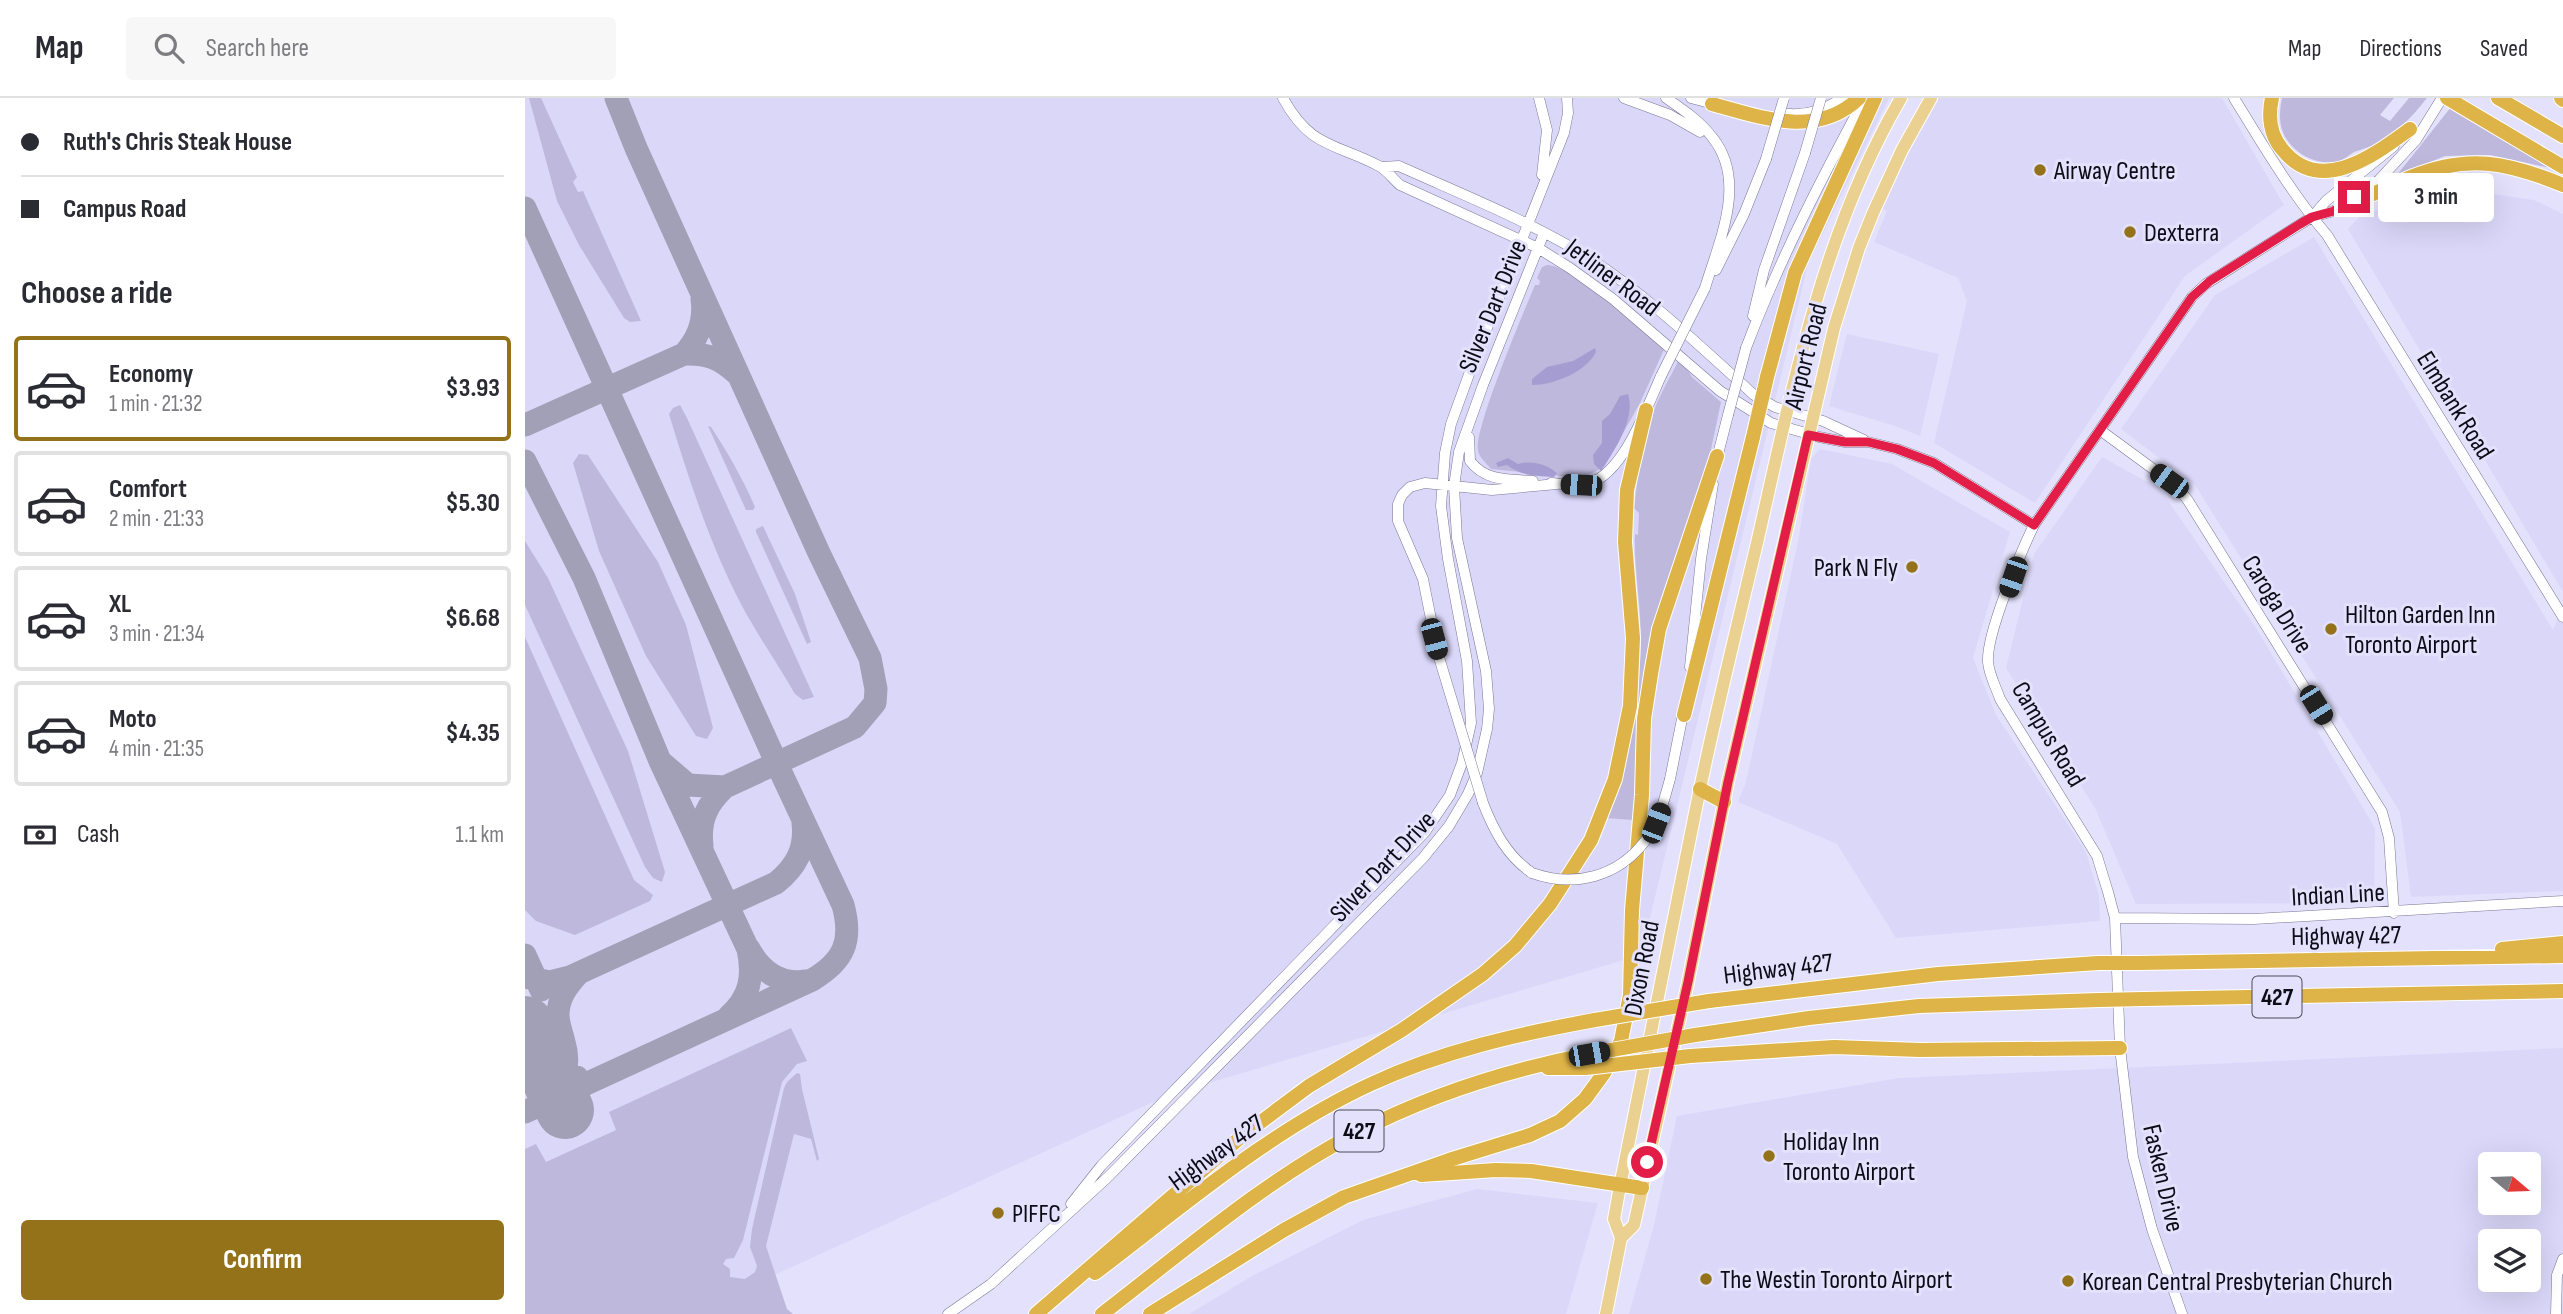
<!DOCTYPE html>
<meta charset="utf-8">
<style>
:root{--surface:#fff;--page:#f7f7f7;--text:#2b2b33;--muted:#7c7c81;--line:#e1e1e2;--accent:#937219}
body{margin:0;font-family:"Sofia Sans Condensed",sans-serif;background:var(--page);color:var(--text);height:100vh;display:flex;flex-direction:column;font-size:26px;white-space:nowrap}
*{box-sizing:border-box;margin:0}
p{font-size:23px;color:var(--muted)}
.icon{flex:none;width:38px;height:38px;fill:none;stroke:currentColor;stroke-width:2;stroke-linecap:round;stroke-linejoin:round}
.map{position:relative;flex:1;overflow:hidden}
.drawer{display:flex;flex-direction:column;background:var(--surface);width:525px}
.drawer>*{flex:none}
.guide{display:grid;align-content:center;height:154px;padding:0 21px;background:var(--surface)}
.needle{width:46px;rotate:109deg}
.tools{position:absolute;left:1953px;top:1054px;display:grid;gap:14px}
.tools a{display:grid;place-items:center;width:63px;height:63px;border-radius:7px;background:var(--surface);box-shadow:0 7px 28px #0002;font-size:35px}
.end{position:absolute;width:32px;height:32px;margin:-16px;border:9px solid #e11d48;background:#fff;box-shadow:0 0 0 4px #fff}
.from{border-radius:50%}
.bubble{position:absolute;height:49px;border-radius:7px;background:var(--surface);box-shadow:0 7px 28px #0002;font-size:23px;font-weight:700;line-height:49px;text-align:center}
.car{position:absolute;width:21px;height:42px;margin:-21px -10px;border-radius:9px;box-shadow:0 0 5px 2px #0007;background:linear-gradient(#222 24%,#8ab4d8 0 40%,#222 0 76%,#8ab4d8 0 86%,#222 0)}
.guide b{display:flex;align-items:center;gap:24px;height:66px;font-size:26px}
.guide b+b{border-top:2px solid var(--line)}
.guide i{width:18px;height:18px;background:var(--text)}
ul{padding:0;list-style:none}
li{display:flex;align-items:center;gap:21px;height:105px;margin:0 14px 10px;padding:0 7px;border:4px solid var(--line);border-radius:7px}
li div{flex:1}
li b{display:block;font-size:26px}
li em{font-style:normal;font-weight:700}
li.selected{border-color:var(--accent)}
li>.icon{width:63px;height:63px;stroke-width:1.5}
h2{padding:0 21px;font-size:32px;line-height:84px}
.pay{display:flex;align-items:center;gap:18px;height:77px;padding:0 21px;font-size:26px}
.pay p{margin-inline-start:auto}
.button{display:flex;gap:14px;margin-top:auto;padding:14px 21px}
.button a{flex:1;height:80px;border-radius:7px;background:var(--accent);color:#fff;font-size:28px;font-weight:700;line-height:80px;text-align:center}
header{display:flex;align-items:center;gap:42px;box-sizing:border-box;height:98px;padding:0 35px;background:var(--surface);border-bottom:2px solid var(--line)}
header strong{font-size:33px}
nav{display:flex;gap:38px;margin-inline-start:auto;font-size:24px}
.search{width:490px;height:63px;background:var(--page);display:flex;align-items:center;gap:18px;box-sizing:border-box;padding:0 24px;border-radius:7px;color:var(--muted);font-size:26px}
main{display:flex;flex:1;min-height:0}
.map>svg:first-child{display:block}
</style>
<header>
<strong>Map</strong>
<div class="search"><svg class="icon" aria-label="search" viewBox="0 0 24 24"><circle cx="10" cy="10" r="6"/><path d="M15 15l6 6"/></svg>Search here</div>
<nav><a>Map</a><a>Directions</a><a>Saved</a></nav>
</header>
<main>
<section class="drawer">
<div class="guide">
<b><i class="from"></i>Ruth's Chris Steak House</b>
<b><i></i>Campus Road</b>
</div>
<h2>Choose a ride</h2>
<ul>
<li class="selected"><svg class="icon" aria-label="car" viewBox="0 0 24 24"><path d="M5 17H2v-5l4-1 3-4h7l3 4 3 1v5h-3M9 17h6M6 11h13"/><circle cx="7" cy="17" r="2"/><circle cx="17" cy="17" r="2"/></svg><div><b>Economy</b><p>1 min · 21:32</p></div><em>$3.93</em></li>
<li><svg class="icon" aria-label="car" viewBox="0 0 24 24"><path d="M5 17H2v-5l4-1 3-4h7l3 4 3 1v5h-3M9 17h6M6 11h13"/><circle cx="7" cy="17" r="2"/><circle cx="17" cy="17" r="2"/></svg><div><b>Comfort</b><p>2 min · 21:33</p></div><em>$5.30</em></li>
<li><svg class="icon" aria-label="car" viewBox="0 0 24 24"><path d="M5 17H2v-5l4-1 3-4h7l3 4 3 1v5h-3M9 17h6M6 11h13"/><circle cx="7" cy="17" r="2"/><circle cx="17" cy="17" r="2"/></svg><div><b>XL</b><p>3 min · 21:34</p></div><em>$6.68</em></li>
<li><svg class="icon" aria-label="car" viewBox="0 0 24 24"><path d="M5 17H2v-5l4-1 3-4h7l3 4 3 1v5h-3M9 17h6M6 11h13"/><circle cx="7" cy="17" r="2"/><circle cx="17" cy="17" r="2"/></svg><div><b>Moto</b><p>4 min · 21:35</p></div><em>$4.35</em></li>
</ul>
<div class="pay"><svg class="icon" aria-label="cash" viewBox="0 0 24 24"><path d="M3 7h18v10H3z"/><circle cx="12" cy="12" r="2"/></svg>Cash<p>1.1 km</p></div>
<div class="button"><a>Confirm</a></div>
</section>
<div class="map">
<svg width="2038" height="1216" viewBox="0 0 2038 1216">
<rect width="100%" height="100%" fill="#e4e1fc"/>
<path fill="#dbd7f9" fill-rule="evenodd" d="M 0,0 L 1364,0 L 1283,166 L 1116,857 L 646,996 L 164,1216 L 0,1216 Z
M 1414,0 L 1697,0 L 1759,107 L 1660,178 L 1510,405 L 1409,345 L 1442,203 L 1433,180 L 1349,144 L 1362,113 L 1357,110 L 1362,98 L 1394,34 Z
M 1925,90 L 2009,102 L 2038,116 L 2038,494 L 1823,131 L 1836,117 Z
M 1789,139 L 2028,532 L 2038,506 L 2038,793 L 1886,799 L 1875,714 L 1670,387 L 1596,331 L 1690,197 Z
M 1322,236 L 1414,256 L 1395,338 L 1370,328 L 1304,308 Z
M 1295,351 L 1367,366 L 1485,434 L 1448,560 L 1471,617 L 1561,754 L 1574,798 L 1575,823 L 1371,840 L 1312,746 L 1213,704 L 1221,684 L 1274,439 L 1286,361 Z
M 1577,359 L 1635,391 L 1731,530 L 1850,730 L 1849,805 L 1611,806 L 1570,710 L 1481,570 L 1509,456 Z
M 2038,950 L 2038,1216 L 1104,1216 L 1129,1127 L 1152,1018 L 1374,980 ZM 1965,1066 L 2004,1066 L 2004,1104 L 1965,1104 ZM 1965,1143 L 2004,1143 L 2004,1181 L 1965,1181 Z
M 952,1091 L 1073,1105 L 1041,1216 L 664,1216 L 727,1178 L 838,1122 Z"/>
<path fill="#beb9dc" d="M 4,0 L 16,0 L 52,79 L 48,84 L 53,94 L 58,93 L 116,223 L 105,224 L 99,220 L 54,147 L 32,103 Z
M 1757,0 L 1869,0 L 1855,17 L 1865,23 L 1884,0 L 1902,0 C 1887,19 1868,40 1844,49 C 1839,51 1834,52 1829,54 C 1824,57 1819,61 1815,63 C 1800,68 1780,61 1769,50 C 1754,36 1753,19 1757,0 Z
M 1926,9 L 2030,71 L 1965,57 L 1920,58 L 1872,77 Z
M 1022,167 C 1046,167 1118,230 1141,247 L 1115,305 L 1079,369 L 1057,380 L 966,371 C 961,365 954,359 953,353 C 948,333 999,213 1010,187 L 1014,187 L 1015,183 L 1012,180 L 1017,169 Z
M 1155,259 L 1167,279 L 1196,304 L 1185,356 L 1125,540 L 1115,603 L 1109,719 L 1108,722 L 1081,720 C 1102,662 1115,606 1116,543 C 1116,507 1109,472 1110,436 L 1113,437 L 1114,415 L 1109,410 C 1113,378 1117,343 1129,313 C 1135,295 1147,277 1155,259 Z
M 155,307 L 162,320 L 289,599 L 278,602 L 270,596 C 253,566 233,538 217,508 C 185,447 164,382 144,316 L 148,310 Z
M 183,328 L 186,329 C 203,355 218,381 230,409 L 228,412 L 221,412 Z
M 54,356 L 63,357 L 133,464 L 161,527 L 188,630 L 182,641 L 171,638 L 121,558 L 74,453 L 48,365 Z
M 238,428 L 270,496 L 286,544 L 282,546 L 231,434 L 231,431 Z
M 0,443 L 23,480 L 103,653 L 140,774 L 137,784 L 128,780 L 120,769 L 0,507 Z
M 0,539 L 109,782 L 128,797 L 125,803 L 50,837 L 11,823 L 0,812 Z
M 266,930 L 282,963 L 272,966 L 257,984 L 218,1142 L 209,1160 L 201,1161 L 198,1166 L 205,1171 L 205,1179 L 220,1181 L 230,1174 L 232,1168 L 225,1149 L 227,1131 L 259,990 L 262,984 L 272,975 L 275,976 L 277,991 L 294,1061 L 292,1063 L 286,1041 L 269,1036 L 241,1148 L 262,1211 L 268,1216 L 0,1216 L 0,1051 L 11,1046 L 21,1064 L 91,1032 L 84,1014 Z"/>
<path fill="#a59dd1" d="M 1070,250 L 1071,254 C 1061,274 1029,287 1007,287 L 1007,281 L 1022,269 L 1048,263 Z
M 1103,296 C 1111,321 1089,353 1076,373 L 1069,366 L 1068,357 L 1077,345 L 1077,323 L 1085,316 L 1095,298 Z
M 983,360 L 993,366 C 1007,362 1021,366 1032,375 L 1029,379 C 1010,378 997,378 982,367 L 973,369 L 971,365 Z"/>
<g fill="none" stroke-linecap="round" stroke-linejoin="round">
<path stroke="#a2a0b6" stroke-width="23" d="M 91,0 L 111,50 L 294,455 L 345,560 L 351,591 L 350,605 L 330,629 L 200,689 L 163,687 L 135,663
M 0,110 L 252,666 L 318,807 C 328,843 319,863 287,882 L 0,1014
M 159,256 C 173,241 180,222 177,201
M 0,327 L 159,256 C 182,255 195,260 212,276
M 0,363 L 59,480 L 135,663 L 223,851 C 229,879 225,899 204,918
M 177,748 C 174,722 182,706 200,689
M 224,851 C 236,873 254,887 281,883
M 0,857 L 16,892
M 0,879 L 25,884 L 45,879 L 251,785 C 271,769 281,751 278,725
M 15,959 L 34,974 L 52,979
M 21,1002 C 39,986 46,967 39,944 C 37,935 33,926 33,917 C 33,899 43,887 54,875"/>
<path stroke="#a2a0b6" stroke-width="58" d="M 0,927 L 40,1012"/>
<g stroke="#7a7695" stroke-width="11">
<path id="minor" d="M 758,0 C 785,50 810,45 854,68 C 862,72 868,81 875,87 L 1013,150 L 1045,170 L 1088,201 L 1195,293 L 1246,325 L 1294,339 L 1320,344 L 1343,344 L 1372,351 L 1409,365 L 1509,427
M 1014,0 L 1022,32 L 1017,77
M 1099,0 L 1145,17 L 1175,34
M 1141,0 C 1157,11 1175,23 1187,39 C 1223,83 1194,143 1180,190
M 1166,0 L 1192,7
M 1709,0 C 1738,47 1766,95 1802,137 L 2038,519
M 1255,15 C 1279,19 1299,13 1317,0
M 857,69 L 874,68 C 936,96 1002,122 1061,158 C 1122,197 1176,249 1229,297 L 1250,309 L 1298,323 L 1339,342
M 1788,118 L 1801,103 L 1869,48
M 1191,172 L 1219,116 L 1241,61
M 1228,218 L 1239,172 L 1280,55
M 1221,250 C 1254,163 1296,81 1340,0
M 1575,332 L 1650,387 L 1662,401 L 1857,714 L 1864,740 L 1869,815
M 944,339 L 945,363 C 961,384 984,381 1008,383
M 1191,364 L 1203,317
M 1026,385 C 1039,386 1053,389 1065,385 C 1099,374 1122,309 1136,278
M 913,556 L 898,481 L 873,423 L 873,406 L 877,397 L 885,389 L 900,385 L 967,392 L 1032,386
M 1165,569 L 1176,461 L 1188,386
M 1145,681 L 1159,611
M 958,705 C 969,733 982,758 1007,775
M 1590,820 L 1729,821 L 2038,803
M 546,1106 L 576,1068 L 900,734 L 925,697 L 937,665 L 946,625 L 942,563 L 923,461 L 916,408 L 920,355 L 926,326 L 947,268 L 1039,35 L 1043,15 L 1042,0
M 423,1216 L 466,1186 L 583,1079 L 898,760 L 924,728 L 943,696 L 952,675 L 962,631 L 964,611 L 961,573 L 932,440 L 929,388 L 934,354 L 958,287 L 1019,135
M 1657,1216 L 1627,1131 L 1608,1059 L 1595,950 L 1590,820 L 1583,794 L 1572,758 L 1475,601 C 1471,589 1464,577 1463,564 C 1461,536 1496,454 1509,427 L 1667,199 L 1681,186 L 1725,158 L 1787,119 L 1809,113 L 1854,82 L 1891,42 L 1917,0
M 2031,1216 L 2032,1177 L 2038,1161"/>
</g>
<g stroke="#fff" stroke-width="14">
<path id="major" d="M 1096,1140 L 1109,1127 L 1163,884 L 1203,684 L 1309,230 L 1334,150 L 1348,115 L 1377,52 L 1406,0
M 1081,1216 L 1096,1140 L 1089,1121 L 1095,1088 C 1121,962 1145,836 1171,710 C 1189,621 1211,533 1232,445 C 1267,292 1296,137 1376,0"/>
</g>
<g stroke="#fff" stroke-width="16">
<path id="highway" d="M 1747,0 C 1743,18 1745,37 1757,51 C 1795,99 1849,57 1885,31
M 1922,0 L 2038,69
M 1973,0 L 2038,38
M 2036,0 L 2038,2
M 1187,6 C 1235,19 1292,41 1334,0
M 1816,109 C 1840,101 1862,89 1886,79 C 1943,56 1982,64 2038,87
M 1242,279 L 1270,175 L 1350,0
M 1159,617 L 1228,339
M 1175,691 L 1199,704
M 1977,851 L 2038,845
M 1613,865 L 2038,858
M 1619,901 L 2038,893
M 1184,903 L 1413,876 L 1573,865
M 1170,937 L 1284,920 L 1394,908 L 1574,902
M 1165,958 L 1309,949 L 1395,952 L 1595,950
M 1023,970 L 1061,970
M 896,1077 L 971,1072 L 1006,1073 L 1117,1090
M 570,1175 C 657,1109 746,1032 846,986 C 917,953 993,936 1070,922
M 511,1216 L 717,1038 L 784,988 L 877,932 L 958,876 L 990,848 L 1025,806 L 1066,742 L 1090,681 L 1105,608 L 1108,540 L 1100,444 L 1102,392 L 1121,312
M 577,1216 C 659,1153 740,1082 833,1034 C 906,996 983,972 1064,956
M 625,1216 L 759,1132 L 819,1099 L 924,1062 L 1005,1037 L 1035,1023 L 1060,1001 L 1079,975 L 1096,943 L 1105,897 L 1107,812 L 1117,697 L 1119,621 L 1126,576 L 1134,531 L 1192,358"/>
</g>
<use href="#minor" stroke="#fff" stroke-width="10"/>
<use href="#major" stroke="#ebd191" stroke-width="12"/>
<use href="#highway" stroke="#deb347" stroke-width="14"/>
<g stroke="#7a7695" stroke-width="11" stroke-linecap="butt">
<path id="minor-bridge" d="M 1280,55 L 1296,0
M 1241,61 L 1259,0
M 1136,278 L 1180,190
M 1203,317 L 1221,250
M 913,556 L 958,705
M 1007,775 C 1049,790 1093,779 1120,743 C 1134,725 1139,702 1145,681"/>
</g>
<g stroke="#fff" stroke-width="16" stroke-linecap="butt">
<path id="highway-bridge" d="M 1228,339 L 1242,279
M 1573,865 L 1613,865
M 1574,902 L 1619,901
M 1070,922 L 1184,903
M 1064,956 L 1170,937
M 1061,970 L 1165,958"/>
</g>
<use href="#minor-bridge" stroke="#fff" stroke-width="10"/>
<use href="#highway-bridge" stroke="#deb347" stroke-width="14"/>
</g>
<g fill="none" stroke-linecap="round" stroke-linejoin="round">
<path stroke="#e11d48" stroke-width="9" d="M 1122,1064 L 1163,884 L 1203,684 L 1283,337 L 1320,344 L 1343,344 L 1372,351 L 1409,365 L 1509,427 L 1667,199 L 1685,183 L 1775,126 L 1787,119 L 1809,113 L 1829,99"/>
</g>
<g fill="#937219" stroke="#e4e1fc" stroke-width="2.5">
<circle cx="1515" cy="72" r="7"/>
<circle cx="1605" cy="134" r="7"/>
<circle cx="1387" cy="469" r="7"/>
<circle cx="1806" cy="531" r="7"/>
<circle cx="1244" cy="1058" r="7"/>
<circle cx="473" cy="1115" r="7"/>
<circle cx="1181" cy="1181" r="7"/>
<circle cx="1543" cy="1183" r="7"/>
</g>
<g text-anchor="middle" stroke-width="6" stroke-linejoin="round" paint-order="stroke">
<g fill="#e4e1fc" stroke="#4d4b5b" stroke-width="2">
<rect x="1727.5" y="878.5" width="49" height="41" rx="5"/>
<rect x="809.5" y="1012.5" width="49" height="41" rx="5"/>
</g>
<g font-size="24" font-weight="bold" fill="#0c0b16">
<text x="1752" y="907">427</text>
<text x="834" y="1041">427</text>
</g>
<g font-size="26" fill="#0c0b16" stroke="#e4e1fc" text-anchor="start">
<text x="1529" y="81">Airway Centre</text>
<text x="1619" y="143">Dexterra</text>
<text x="1373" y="478" text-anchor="end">Park N Fly</text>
<text x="1820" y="525">Hilton Garden Inn<tspan x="1820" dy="30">Toronto Airport</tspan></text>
<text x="1258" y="1052">Holiday Inn<tspan x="1258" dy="30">Toronto Airport</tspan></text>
<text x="487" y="1124">PIFFC</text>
<text x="1195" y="1190">The Westin Toronto Airport</text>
<text x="1557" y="1192">Korean Central Presbyterian Church</text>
</g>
<g font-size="26" fill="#0c0b16" stroke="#e4e1fc">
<text transform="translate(1088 179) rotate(37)" y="9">Jetliner Road</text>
<text transform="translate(967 208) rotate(-68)" y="9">Silver Dart Drive</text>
<text transform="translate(1280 258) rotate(-76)" y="9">Airport Road</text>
<text transform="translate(1931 307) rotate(58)" y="9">Elmbank Road</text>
<text transform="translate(1753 506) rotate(58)" y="9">Caroga Drive</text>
<text transform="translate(1524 636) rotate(59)" y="9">Campus Road</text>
<text transform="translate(857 768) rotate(-47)" y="9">Silver Dart Drive</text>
<text transform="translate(1813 796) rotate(-3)" y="9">Indian Line</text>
<text transform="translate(1821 837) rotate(-1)" y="9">Highway 427</text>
<text transform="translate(1116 870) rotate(-79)" y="9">Dixon Road</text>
<text transform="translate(1253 870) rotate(-7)" y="9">Highway 427</text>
<text transform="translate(691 1054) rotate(-36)" y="9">Highway 427</text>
<text transform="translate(1639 1080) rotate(77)" y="9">Fasken Drive</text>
</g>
</g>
</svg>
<div class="tools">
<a><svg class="needle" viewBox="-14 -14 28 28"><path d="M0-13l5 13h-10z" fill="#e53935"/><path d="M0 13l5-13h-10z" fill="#7c7c81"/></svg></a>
<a><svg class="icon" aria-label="layers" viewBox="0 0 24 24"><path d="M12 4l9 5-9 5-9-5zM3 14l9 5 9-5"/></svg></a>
</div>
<i class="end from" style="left:1122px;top:1064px"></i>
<i class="end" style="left:1829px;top:99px"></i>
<div class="bubble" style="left:1853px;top:75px;width:116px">3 min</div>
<i class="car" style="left:1644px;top:383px;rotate:306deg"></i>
<i class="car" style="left:1056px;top:387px;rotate:273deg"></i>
<i class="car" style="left:1488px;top:479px;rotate:199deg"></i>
<i class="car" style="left:909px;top:541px;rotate:165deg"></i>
<i class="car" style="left:1791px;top:607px;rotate:148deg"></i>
<i class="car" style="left:1131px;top:725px;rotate:21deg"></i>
<i class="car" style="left:1064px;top:956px;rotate:80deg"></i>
</div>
</main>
